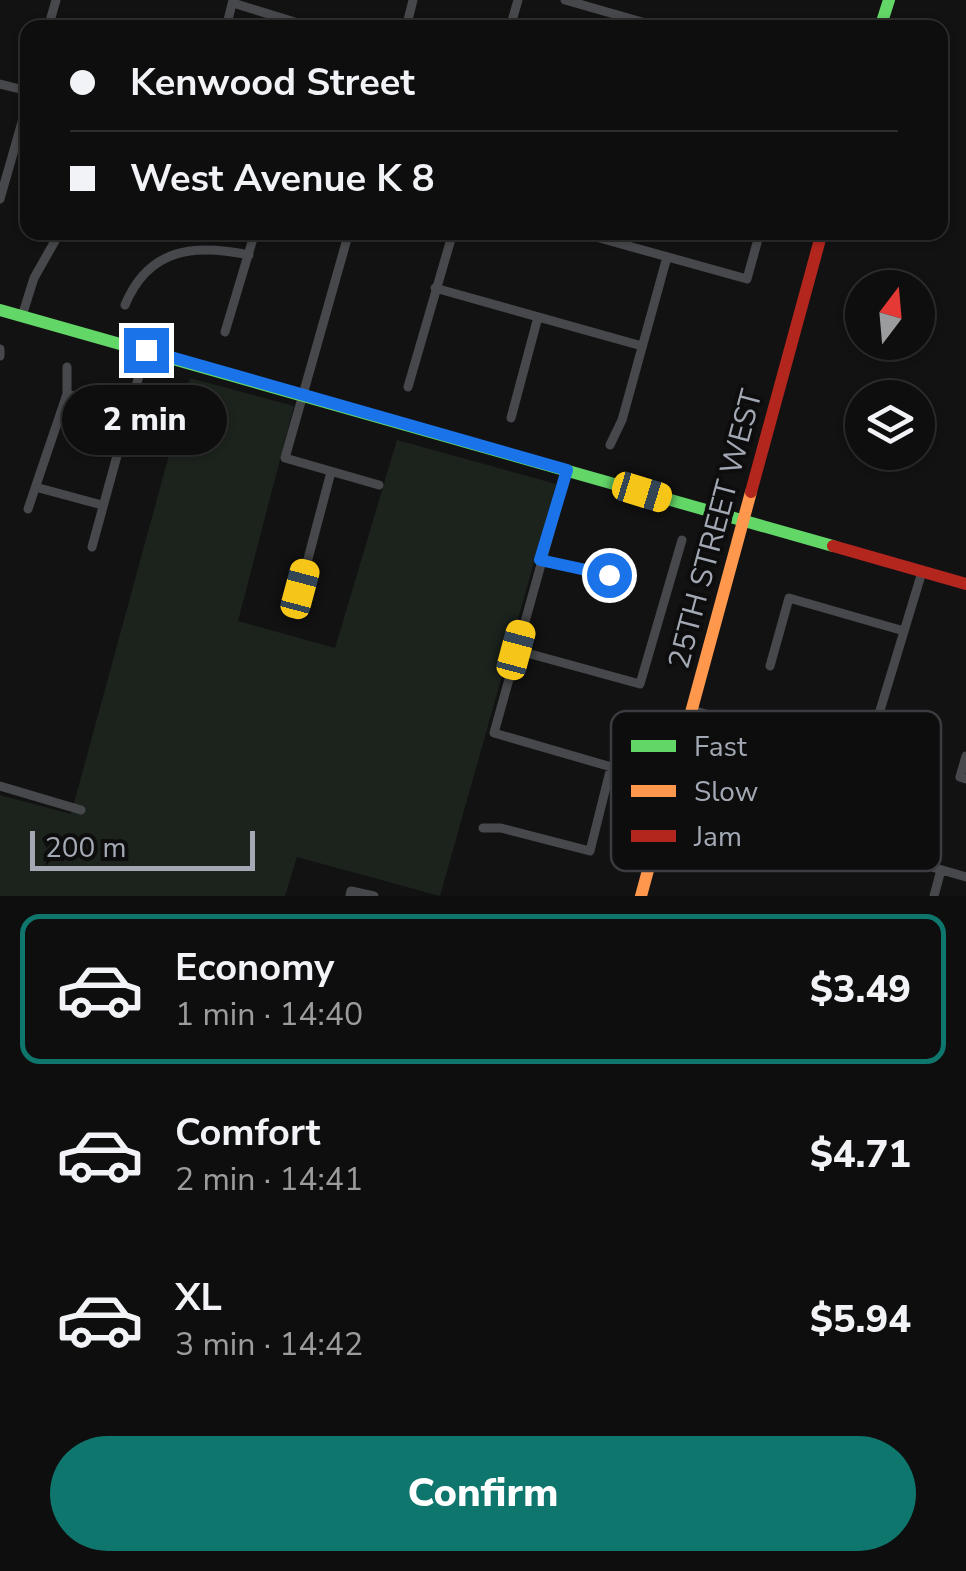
<!DOCTYPE html>
<meta charset="utf-8">
<style>
:root{--surface:#0e0e0e;--page:#171717;--text:#f1f3f6;--muted:#9b9c9e;--line:#2e2e2e;--accent:#0f766e}
body{margin:0;font-family:"Nunito Sans",sans-serif;background:var(--page);color:var(--text);height:100vh;display:flex;flex-direction:column;font-size:38px;white-space:nowrap}
*{box-sizing:border-box;margin:0}
p{font-size:32px;color:var(--muted)}
.icon{flex:none;width:55px;height:55px;fill:none;stroke:currentColor;stroke-width:2;stroke-linecap:round;stroke-linejoin:round}
.map{position:relative;height:896px;overflow:hidden}
.details{display:flex;flex-direction:column;background:var(--surface);flex:1}
.details>*{flex:none}
.hud{position:absolute;left:20px;top:20px;width:928px;height:220px;border-radius:20px;box-shadow:0 2px 8px #0004,0 0 0 2px var(--line);display:grid;align-content:center;height:220px;padding:0 50px;background:var(--surface)}
.needle{width:65px;rotate:16deg}
.buttons{position:absolute;left:845px;top:270px;display:grid;gap:20px}
.buttons a{display:grid;place-items:center;width:90px;height:90px;border-radius:50%;background:var(--surface);box-shadow:0 2px 8px #0004,0 0 0 2px var(--line);font-size:50px}
.scale{position:absolute;left:30px;bottom:25px;width:225px;box-sizing:border-box;padding-left:10px;border:5px solid #a3a9b4;border-top:0;font-size:28px;line-height:35px;white-space:nowrap;color:#a3a9b4;-webkit-text-stroke:8px #0d0d0e;paint-order:stroke}
.end{position:absolute;width:45px;height:45px;margin:-22px;border:12px solid #1a73e8;background:#fff;box-shadow:0 0 0 5px #fff}
.from{border-radius:50%}
.bubble{position:absolute;height:70px;border-radius:35px;background:var(--surface);box-shadow:0 2px 8px #0004,0 0 0 2px var(--line);font-size:32px;font-weight:800;line-height:70px;text-align:center}
.car{position:absolute;width:30px;height:60px;margin:-30px -15px;border-radius:12px;box-shadow:0 0 8px 2px #0007;background:linear-gradient(#f5c518 24%,#345 0 40%,#f5c518 0 76%,#345 0 86%,#f5c518 0)}
.hud b{display:flex;align-items:center;gap:35px;height:95px;font-size:38px}
.hud b+b{border-top:2px solid var(--line)}
.hud i{width:25px;height:25px;background:var(--text)}
ul{padding:18px 0 0;list-style:none}
li{display:flex;align-items:center;gap:30px;height:150px;margin:0 20px 15px;padding:0 30px;border:5px solid transparent;border-radius:20px}
li div{flex:1}
li b{display:block;font-size:38px}
li em{font-style:normal;font-weight:800}
li.active{border-color:var(--accent)}
li>.icon{width:90px;height:90px;stroke-width:1.5}
.primary-button{display:flex;gap:20px;margin-top:auto;padding:20px 50px}
.primary-button a{flex:1;height:115px;border-radius:60px;background:var(--accent);color:#fff;font-size:40px;font-weight:800;line-height:115px;text-align:center}
.map>svg:first-child{display:block}
</style>
<div class="map">
<svg width="966" height="896" viewBox="0 0 966 896">
<rect width="100%" height="100%" fill="#121213"/>
<path fill="#1c231d" d="M 190,378 L 294,406 L 238,621 L 335,648 L 397,440 L 556,484 L 440,896 L 297,857 L 285,896 L 0,896 L 0,795 L 71,814 Z"/>
<g fill="none" stroke-linecap="round" stroke-linejoin="round">
<path stroke="#47484b" stroke-width="9" d="M 565,0 L 663,28
M 233,3 L 314,28
M 48,28 L 56,0
M 226,28 L 233,0
M 406,28 L 413,0
M 510,28 L 518,0
M 0,84 L 28,91
M 0,199 L 28,101
M 349,232 L 285,458 L 379,485
M 578,232 L 747,279 L 760,232
M 435,288 L 642,346
M 125,305 C 149,247 195,244 249,255
M 22,316 L 34,278 L 60,232
M 225,332 L 255,232
M 0,349 L 0,356
M 408,387 L 453,232
M 67,394 L 128,412
M 511,418 L 538,317
M 610,445 L 622,420 L 667,257
M 567,471 L 494,733 L 670,784
M 39,488 L 102,505
M 28,509 L 67,394 L 67,367
M 92,547 L 146,350
M 540,561 L 609,575
M 300,589 L 331,472
M 516,650 L 640,684 L 682,540
M 770,666 L 789,598 L 904,631
M 692,710 L 865,760
M 966,756 L 960,777 L 966,779
M 0,786 L 81,810
M 703,815 L 770,836 L 845,842 L 966,877
M 483,828 L 501,828 L 590,851 L 611,767
M 845,842 L 865,760 L 922,572
M 350,896 L 351,891 L 374,896
M 934,896 L 941,870"/>
<path stroke="#63d668" stroke-width="12" d="M 880,28 L 889,0
M 0,310 L 833,546"/>
<path stroke="#ff974d" stroke-width="12" d="M 641,896 L 751,492"/>
<path stroke="#b3261e" stroke-width="12" d="M 751,492 L 822,232
M 833,546 L 966,584"/>
</g>
<g fill="none" stroke-linecap="round" stroke-linejoin="round">
<path stroke="#1a73e8" stroke-width="12" d="M 146,350 L 567,470 L 540,560 L 609,575"/>
</g>
<g text-anchor="middle" stroke-width="8" stroke-linejoin="round" paint-order="stroke">
<g font-size="30" fill="#a3a9b4" stroke="#0d0d0e">
<text transform="translate(715 529) rotate(-75)" y="10">25TH STREET WEST</text>
</g>
</g>
<rect x="611" y="711" width="330" height="160" rx="15" fill="#0d0d0e" stroke="#3a3c40" stroke-width="2.5"/>
<rect x="631" y="740" width="45" height="12" fill="#63d668"/>
<rect x="631" y="785" width="45" height="12" fill="#ff974d"/>
<rect x="631" y="830" width="45" height="12" fill="#b3261e"/>
<g font-size="28" fill="#a3a9b4">
<text x="694" y="756">Fast</text>
<text x="694" y="801">Slow</text>
<text x="694" y="846">Jam</text>
</g>
</svg>
<div class="buttons">
<a><svg class="needle" viewBox="-14 -14 28 28"><path d="M0-13l5 13h-10z" fill="#e53935"/><path d="M0 13l5-13h-10z" fill="#9b9c9e"/></svg></a>
<a><svg class="icon" aria-label="layers" viewBox="0 0 24 24"><path d="M12 4l9 5-9 5-9-5zM3 14l9 5 9-5"/></svg></a>
</div>
<div class="scale">200 m</div>
<i class="end from" style="left:609px;top:575px"></i>
<i class="end" style="left:146px;top:350px"></i>
<div class="bubble" style="left:62px;top:385px;width:165px">2 min</div>
<i class="car" style="left:642px;top:492px;rotate:107deg"></i>
<i class="car" style="left:300px;top:589px;rotate:15deg"></i>
<i class="car" style="left:516px;top:650px;rotate:15deg"></i>
<div class="hud">
<b><i class="from"></i>Kenwood Street</b>
<b><i></i>West Avenue K 8</b>
</div>
</div>
<section class="details">
<ul>
<li class="active"><svg class="icon" aria-label="car" viewBox="0 0 24 24"><path d="M5 17H2v-5l4-1 3-4h7l3 4 3 1v5h-3M9 17h6M6 11h13"/><circle cx="7" cy="17" r="2"/><circle cx="17" cy="17" r="2"/></svg><div><b>Economy</b><p>1 min · 14:40</p></div><em>$3.49</em></li>
<li><svg class="icon" aria-label="car" viewBox="0 0 24 24"><path d="M5 17H2v-5l4-1 3-4h7l3 4 3 1v5h-3M9 17h6M6 11h13"/><circle cx="7" cy="17" r="2"/><circle cx="17" cy="17" r="2"/></svg><div><b>Comfort</b><p>2 min · 14:41</p></div><em>$4.71</em></li>
<li><svg class="icon" aria-label="car" viewBox="0 0 24 24"><path d="M5 17H2v-5l4-1 3-4h7l3 4 3 1v5h-3M9 17h6M6 11h13"/><circle cx="7" cy="17" r="2"/><circle cx="17" cy="17" r="2"/></svg><div><b>XL</b><p>3 min · 14:42</p></div><em>$5.94</em></li>
</ul>
<div class="primary-button"><a>Confirm</a></div>
</section>
